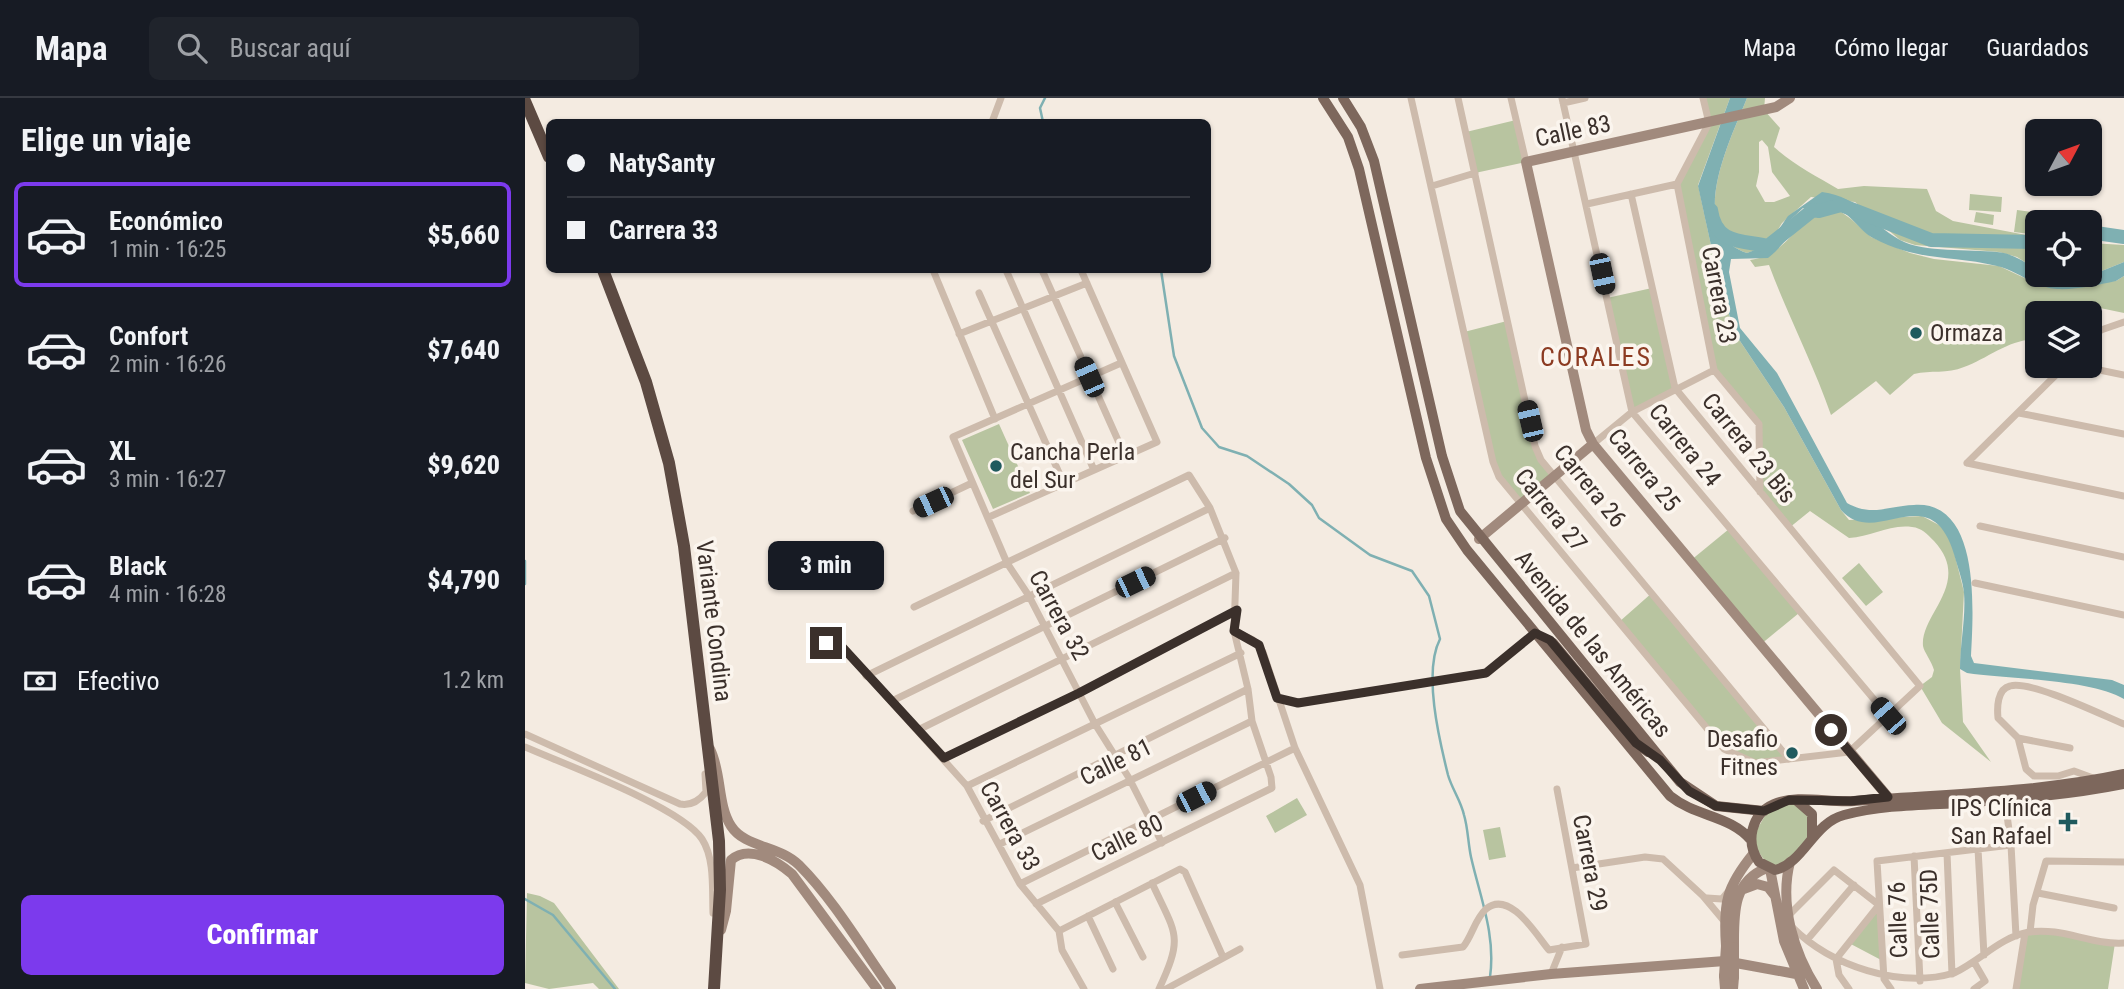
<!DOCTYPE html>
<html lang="es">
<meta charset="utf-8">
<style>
:root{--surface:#171b24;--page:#20242c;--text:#f1f3f6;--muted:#9ea1a6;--line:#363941;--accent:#7c3aed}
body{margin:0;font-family:"Roboto Condensed",sans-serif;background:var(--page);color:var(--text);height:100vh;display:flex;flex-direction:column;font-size:26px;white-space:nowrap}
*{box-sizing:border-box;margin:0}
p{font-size:23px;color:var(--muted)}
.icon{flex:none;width:38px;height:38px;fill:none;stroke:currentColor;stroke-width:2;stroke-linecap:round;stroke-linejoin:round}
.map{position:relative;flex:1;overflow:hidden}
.drawer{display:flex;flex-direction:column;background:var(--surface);width:525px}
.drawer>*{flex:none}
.hud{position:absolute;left:21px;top:21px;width:665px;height:154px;border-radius:10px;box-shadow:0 2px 5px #0004;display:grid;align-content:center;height:154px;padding:0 21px;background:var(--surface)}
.needle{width:46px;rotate:49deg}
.buttons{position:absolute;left:1500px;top:21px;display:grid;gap:14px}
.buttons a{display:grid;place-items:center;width:77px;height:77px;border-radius:10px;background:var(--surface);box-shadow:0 2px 5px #0004;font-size:35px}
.end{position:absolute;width:32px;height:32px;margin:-16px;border:9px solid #3b302b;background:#fff;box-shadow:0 0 0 4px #fff}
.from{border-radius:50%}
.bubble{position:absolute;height:49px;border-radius:10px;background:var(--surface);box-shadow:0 2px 5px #0004;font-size:23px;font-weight:800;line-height:49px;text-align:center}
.car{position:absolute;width:21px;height:42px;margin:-21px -10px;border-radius:9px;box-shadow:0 0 5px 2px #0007;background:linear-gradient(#222 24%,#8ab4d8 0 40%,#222 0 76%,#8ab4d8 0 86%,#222 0)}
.hud b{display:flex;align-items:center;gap:24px;height:66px;font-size:26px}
.hud b+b{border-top:2px solid var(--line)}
.hud i{width:18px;height:18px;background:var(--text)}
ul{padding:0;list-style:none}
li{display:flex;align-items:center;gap:21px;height:105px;margin:0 14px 10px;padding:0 7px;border:4px solid transparent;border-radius:10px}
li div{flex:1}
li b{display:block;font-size:26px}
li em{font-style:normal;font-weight:800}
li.active{border-color:var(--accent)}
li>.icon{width:63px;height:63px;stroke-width:1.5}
h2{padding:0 21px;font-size:32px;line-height:84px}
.pay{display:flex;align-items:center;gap:18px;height:77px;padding:0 21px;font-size:26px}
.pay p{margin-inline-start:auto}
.button{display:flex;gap:14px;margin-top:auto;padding:14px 21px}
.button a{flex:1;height:80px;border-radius:10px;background:var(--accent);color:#fff;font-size:28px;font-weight:800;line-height:80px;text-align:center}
header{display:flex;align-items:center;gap:42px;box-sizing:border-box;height:98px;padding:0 35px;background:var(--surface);border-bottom:2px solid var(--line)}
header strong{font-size:33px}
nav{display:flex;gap:38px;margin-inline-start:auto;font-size:24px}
.search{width:490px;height:63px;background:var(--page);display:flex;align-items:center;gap:18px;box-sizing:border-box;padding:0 24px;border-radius:10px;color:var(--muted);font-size:26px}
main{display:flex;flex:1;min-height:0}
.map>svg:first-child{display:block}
</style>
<header>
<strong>Mapa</strong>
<div class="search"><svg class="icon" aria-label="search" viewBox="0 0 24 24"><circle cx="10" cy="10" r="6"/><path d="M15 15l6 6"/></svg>Buscar aquí</div>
<nav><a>Mapa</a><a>Cómo llegar</a><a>Guardados</a></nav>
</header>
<main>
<section class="drawer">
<h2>Elige un viaje</h2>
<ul>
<li class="active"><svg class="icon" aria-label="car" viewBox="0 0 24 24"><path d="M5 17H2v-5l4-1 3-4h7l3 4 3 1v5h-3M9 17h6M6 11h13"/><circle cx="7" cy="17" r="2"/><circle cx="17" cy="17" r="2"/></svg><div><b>Económico</b><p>1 min · 16:25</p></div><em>$5,660</em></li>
<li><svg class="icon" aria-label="car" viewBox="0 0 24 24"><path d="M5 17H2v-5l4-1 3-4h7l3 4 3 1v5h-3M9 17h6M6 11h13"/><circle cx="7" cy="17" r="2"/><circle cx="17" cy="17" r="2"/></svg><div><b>Confort</b><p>2 min · 16:26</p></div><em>$7,640</em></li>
<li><svg class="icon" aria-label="car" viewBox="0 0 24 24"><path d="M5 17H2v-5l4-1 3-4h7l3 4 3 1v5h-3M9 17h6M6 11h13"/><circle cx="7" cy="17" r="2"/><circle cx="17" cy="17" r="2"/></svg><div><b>XL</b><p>3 min · 16:27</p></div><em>$9,620</em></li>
<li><svg class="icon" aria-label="car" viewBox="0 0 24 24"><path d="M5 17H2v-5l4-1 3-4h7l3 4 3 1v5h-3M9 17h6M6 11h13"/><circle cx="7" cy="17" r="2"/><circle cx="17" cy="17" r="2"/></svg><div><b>Black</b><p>4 min · 16:28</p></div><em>$4,790</em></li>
</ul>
<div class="pay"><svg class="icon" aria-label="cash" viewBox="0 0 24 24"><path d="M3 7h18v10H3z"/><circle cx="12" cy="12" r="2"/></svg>Efectivo<p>1.2 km</p></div>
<div class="button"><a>Confirmar</a></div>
</section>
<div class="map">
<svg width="1599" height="891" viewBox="0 0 1599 891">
<rect width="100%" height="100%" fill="#f4ebe1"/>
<path fill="#b8c4a0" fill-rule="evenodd" d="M 1178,0 L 1205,0 L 1173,87 L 1189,161 L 1209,234 L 1259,309 L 1316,412 L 1324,422 L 1397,418 L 1414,427 L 1425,438 L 1439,494 L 1435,571 L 1438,624 L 1466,664 L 1417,625 L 1395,588 L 1407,579 L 1409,572 C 1407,564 1399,554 1398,548 C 1395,516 1448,485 1409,443 C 1402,436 1397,430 1387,429 C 1364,426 1346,439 1324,440 L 1285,413 L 1264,430 L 1235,395 L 1234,326 L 1189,272 L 1152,86 L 1184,25 Z
M 1222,0 L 1240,0 L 1239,12 L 1255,30 L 1249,49 C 1269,67 1291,78 1313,91 L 1339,88 L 1402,91 L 1411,113 L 1428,123 L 1512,139 L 1512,172 L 1492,159 L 1474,154 L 1390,147 L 1375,142 L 1330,104 L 1286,99 L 1257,125 L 1243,148 L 1222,155 C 1159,133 1205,43 1222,0 ZM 1237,42 L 1243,49 L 1247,74 L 1265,98 L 1249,104 L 1240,104 L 1231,88 L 1234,74 L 1234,44 Z
M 991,22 L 1001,64 L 950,75 L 941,34 Z
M 1445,96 L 1477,99 L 1476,114 L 1444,112 Z
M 1303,110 L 1312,111 L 1326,121 L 1346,139 L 1385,155 L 1409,161 L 1474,168 L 1512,186 L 1591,183 L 1599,178 L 1599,215 L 1556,206 L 1539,215 L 1512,215 L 1512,242 C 1487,239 1462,261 1439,269 C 1422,276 1406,272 1389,276 L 1365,297 L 1351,283 L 1306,317 C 1288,265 1263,218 1244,167 L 1230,169 L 1225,162 C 1263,157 1268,124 1303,110 Z
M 1492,112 L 1546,119 L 1546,124 L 1512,124 L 1512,137 L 1489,134 Z
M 1451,114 L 1469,117 L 1468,127 L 1449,124 Z
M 1565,145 L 1599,147 L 1599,164 L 1552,183 L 1522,177 L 1564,177 Z
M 1127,190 L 1150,290 L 1107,314 L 1082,200 Z
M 982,223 L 1010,348 L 1030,379 L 995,407 L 974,379 L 939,234 Z
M 474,326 L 505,395 L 468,411 L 437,342 Z
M 1204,431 L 1274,515 L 1235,547 L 1165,463 Z
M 1334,465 L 1358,494 L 1341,508 L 1317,480 Z
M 1128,494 L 1264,661 L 1230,665 L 1199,651 L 1094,524 Z
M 772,700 L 782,717 L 750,735 L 741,718 Z
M 1276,705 L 1289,731 L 1265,764 L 1245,771 L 1226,742 L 1245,709 Z
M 975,729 L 981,759 L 964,762 L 958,732 Z
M 2,795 L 15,798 L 29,805 L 94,891 L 74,891 L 68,885 L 24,891 L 0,885 Z
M 1354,807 L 1358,863 L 1322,844 Z
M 1517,833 L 1590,845 L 1583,891 L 1491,891 L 1500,835 Z"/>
<path fill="#efdcb8" d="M 1283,110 L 1287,114 L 1260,133 L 1270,116 Z"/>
<path fill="#7fb0b2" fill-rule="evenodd" d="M 1205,0 L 1222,0 C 1205,43 1159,133 1222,155 L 1243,147 L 1263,118 L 1297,94 C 1337,100 1343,124 1375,142 C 1399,155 1445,151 1472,154 C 1487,155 1500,164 1512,172 L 1512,177 L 1552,183 L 1599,164 L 1599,178 L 1591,183 C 1572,187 1551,192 1532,191 C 1511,190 1493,173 1472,168 C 1427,157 1394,164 1348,140 C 1334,133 1322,109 1305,110 C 1279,111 1262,146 1243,160 L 1206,161 L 1204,174 L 1215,230 L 1252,275 L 1322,405 C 1347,419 1362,408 1389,407 C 1457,402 1448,516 1446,558 L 1449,565 L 1587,582 L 1599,587 L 1599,601 C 1567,581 1482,581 1442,575 L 1435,571 C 1435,546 1441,519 1439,495 C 1438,484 1434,473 1431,463 C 1408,373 1352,453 1316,412 L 1259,309 L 1209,234 L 1189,161 L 1173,88 ZM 1278,110 L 1287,114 L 1260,132 L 1263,124 Z"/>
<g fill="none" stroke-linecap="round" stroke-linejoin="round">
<path stroke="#7fb0b2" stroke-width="2.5" d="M 518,24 L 515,10 L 520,0
M 636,172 L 649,258 L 677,330 L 694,349 L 722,358 L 764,386 L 787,407 L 794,420 L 845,457 L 887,473 L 904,498 L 915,541 C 898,574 914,641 923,677 C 927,691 936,703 939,717 C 943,730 943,745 946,759 C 955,799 971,837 965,879
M 0,463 L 0,486
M 0,801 L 28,817 L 90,891"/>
<path stroke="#7fb0b2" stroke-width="14" d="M 1186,112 C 1191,147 1217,142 1243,148 L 1288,112 L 1294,113 L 1316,107 L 1406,142 L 1512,144
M 1564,134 L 1599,139"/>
<path stroke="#cdbbac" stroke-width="7" d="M 886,0 L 968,364 L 974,379 L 1199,651 L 1230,665 L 1324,654 L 1395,588 L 1150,290 L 1106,96
M 933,0 L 1010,348 L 1016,362 L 1264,661
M 986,0 L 1001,64
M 1037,0 L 1107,314 L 1363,618
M 1178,0 L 1184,25 L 1152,86 L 1189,272 L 1234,326 L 1235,394
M 1038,5 L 1060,0
M 467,24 L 476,0
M 907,88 L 950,75
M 1062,106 L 1152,86
M 408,172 L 470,321
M 481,172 L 569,372
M 517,172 L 600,358
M 454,195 L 539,386
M 434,236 L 562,185
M 1564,242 L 1576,232 L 1599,224
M 596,265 L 428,339 L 482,465 L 504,498 L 570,626 L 604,680 L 637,745
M 1555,268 L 1599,277
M 1494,315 L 1599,336
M 1068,346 L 1107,314 L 1189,272
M 1442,365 L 1599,398
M 1442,365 L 1540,268
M 388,413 L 447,385
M 464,419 L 632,344 L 556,172
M 1455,428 L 1599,459
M 1450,485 L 1599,517
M 389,509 L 664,377 L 685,410 L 711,475 L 709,533 L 723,591 L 727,623 L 746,679 L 747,690 L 511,806
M 709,533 L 728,542 L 738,554 L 770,650 L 835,787 L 855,891
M 301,545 L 309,540 L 442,688 L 495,786 L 534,833 L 537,852 L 559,891
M 341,578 L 685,410
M 752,600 L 773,605 L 961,575 L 1010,535
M 367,603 L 700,440
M 393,632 L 711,475
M 0,636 L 155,706 C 166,708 174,703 181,694 L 180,676
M 1493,640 L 1545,650
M 0,649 C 39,666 156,709 177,741 C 190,761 187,792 188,815
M 419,660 L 554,595 L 712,512
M 1568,680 L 1549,673 L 1533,678 L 1509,678 L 1501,671 L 1493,640 L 1473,620 C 1472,610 1472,591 1485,588 C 1506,582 1577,617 1599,626
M 442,688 L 716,555
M 1480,702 L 1486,747 L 1491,838
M 458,723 L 723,591
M 475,746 L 727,623
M 1453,751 L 1459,857
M 1422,755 L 1427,876
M 1389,758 L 1395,883
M 1047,770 L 1120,759 L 1138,761 L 1178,798 L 1199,823
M 627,785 C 651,837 659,837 634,891
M 495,786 L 770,650
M 1513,795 L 1589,810
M 1182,800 L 1197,801 L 1202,795
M 590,804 L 618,859
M 1265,816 L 1309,772 L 1354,807
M 563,818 L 588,871
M 1267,829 C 1306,868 1375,891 1429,875 C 1455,863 1475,839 1504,834 C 1537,829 1566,847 1599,845
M 534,833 L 655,771 L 660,774 L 698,859
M 1505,834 L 1508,807 L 1521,763 L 1599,764
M 1282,842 L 1329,787
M 877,857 L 938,849 C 947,838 950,821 961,811 C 985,791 1012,838 1024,852 L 1061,846 L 1032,691
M 1449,864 L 1460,883
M 1026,876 L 1037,849
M 641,891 L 715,851
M 1324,891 L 1314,877 L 1311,861 L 1354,807
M 1366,891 L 1359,881 L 1352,763 L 1486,747
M 1449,891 L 1460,883
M 1491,891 L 1500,835"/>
<path stroke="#a18a7d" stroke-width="10" d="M 1265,0 L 1251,9 L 1001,64 L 1061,332 L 1068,346 L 1363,699
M 954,441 L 1068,346
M 185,651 C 197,675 192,706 206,728 C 220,750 254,747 274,767 C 309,802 337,850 366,891
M 1265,764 C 1254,807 1269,855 1292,891
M 1245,771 L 1259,843 L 1279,891
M 1216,792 L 1232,786 L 1243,789 L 1250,798
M 196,832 L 201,813 L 206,762 C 224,746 252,763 267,776 L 352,891
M 1201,848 C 1198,805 1201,789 1229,755
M 1209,849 C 1209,817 1207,783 1242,770
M 1199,878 L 1200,891
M 895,891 L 1026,876 L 1200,863 L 1271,876
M 1208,891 L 1209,879"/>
<path stroke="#7d675c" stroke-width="10" d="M 798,0 L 823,39 L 834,71 L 901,360 L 921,421 L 942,452 L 1145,698 C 1171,719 1205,717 1226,742
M 818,0 L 836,29 L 849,63 L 917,358 L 935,413 L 1155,684 L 1191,708 L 1239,713
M 1028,545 L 1111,645 L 1123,654
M 1599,676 C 1511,695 1418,696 1329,703 C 1304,705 1272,696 1249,706 C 1226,716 1220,744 1234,764 L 1250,772 C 1279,765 1288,725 1319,717 C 1356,707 1397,707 1435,705 C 1490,701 1545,697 1599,686
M 1272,703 L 1287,716 L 1287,739"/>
<path stroke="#5c4a42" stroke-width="12" d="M 0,3 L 24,59
M 78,172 L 121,284 L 144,365 L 159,448 L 194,743 L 195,792 L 189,891"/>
<path stroke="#a18a7d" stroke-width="10" d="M 1199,878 L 1201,848
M 1209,879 L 1209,849"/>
</g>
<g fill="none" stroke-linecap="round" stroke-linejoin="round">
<path stroke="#3b302b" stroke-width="9" d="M 301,545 L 309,540 L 419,660 L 554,595 L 712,512 L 709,533 L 734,547 L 752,600 L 773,605 L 961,575 L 1010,535 L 1025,542 L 1111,645 L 1135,662 L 1164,693 L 1191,708 L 1239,713 L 1264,702 L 1326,703 L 1363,699 L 1306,632"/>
</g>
<g fill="#1f5a5e" stroke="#fbf5ee" stroke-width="2.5">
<circle cx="1391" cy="235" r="7"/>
<circle cx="471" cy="368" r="7"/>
<circle cx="1267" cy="655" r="7"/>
<path d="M1539.5 713.5h7v7h7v7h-7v7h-7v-7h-7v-7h7z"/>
</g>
<g text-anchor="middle" stroke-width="7" stroke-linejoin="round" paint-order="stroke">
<g font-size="24" fill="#3b302b" stroke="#fbf5ee">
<text transform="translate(1048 33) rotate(-12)" y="8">Calle 83</text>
<text transform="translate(1194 197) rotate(79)" y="8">Carrera 23</text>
<text transform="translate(1160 347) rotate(51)" y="8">Carrera 24</text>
<text transform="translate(1224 350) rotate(51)" y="8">Carrera 23 Bis</text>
<text transform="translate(1119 372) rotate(51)" y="8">Carrera 25</text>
<text transform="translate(1065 388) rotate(51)" y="8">Carrera 26</text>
<text transform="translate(1026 412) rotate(51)" y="8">Carrera 27</text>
<text transform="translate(534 517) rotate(61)" y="8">Carrera 32</text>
<text transform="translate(189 523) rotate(83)" y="8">Variante Condina</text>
<text transform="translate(1068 546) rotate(51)" y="8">Avenida de las Américas</text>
<text transform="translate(591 664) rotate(-26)" y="8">Calle 81</text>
<text transform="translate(485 728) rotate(61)" y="8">Carrera 33</text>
<text transform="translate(602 740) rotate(-26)" y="8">Calle 80</text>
<text transform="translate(1065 765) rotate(79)" y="8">Carrera 29</text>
<text transform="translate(1405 816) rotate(-92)" y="8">Calle 75D</text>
<text transform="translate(1373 822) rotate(-92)" y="8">Calle 76</text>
</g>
<g font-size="24" fill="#3b302b" stroke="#fbf5ee" text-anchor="start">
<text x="1405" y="243">Ormaza</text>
<text x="485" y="362">Cancha Perla<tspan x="485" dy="28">del Sur</tspan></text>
<text x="1253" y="649" text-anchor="end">Desafio<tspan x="1253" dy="28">Fitnes</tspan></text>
<text x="1527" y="718" text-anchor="end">IPS Clínica<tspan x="1527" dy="28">San Rafael</tspan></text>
</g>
<g font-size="26" letter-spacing="2" fill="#8c3b22" stroke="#fbf5ee">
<text x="1071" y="268">CORALES</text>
</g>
</g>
</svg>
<div class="buttons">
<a><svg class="needle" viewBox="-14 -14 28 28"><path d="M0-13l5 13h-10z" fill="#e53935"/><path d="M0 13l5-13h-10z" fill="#9ea1a6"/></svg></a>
<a><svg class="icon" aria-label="locate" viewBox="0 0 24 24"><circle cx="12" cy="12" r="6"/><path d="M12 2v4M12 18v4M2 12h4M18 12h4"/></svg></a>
<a><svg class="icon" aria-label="layers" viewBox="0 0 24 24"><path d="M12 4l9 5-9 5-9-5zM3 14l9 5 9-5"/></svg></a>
</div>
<i class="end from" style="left:1306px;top:632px"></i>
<i class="end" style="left:301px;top:545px"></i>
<div class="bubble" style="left:243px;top:443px;width:116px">3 min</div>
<i class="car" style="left:1077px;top:176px;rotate:168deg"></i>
<i class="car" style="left:564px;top:279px;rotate:336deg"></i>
<i class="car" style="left:1005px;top:323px;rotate:347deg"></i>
<i class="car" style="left:408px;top:404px;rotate:245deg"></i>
<i class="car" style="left:610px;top:484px;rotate:64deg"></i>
<i class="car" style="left:1363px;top:618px;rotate:319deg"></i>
<i class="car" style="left:671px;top:699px;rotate:63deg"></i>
<div class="hud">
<b><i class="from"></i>NatySanty</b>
<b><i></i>Carrera 33</b>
</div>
</div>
</main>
